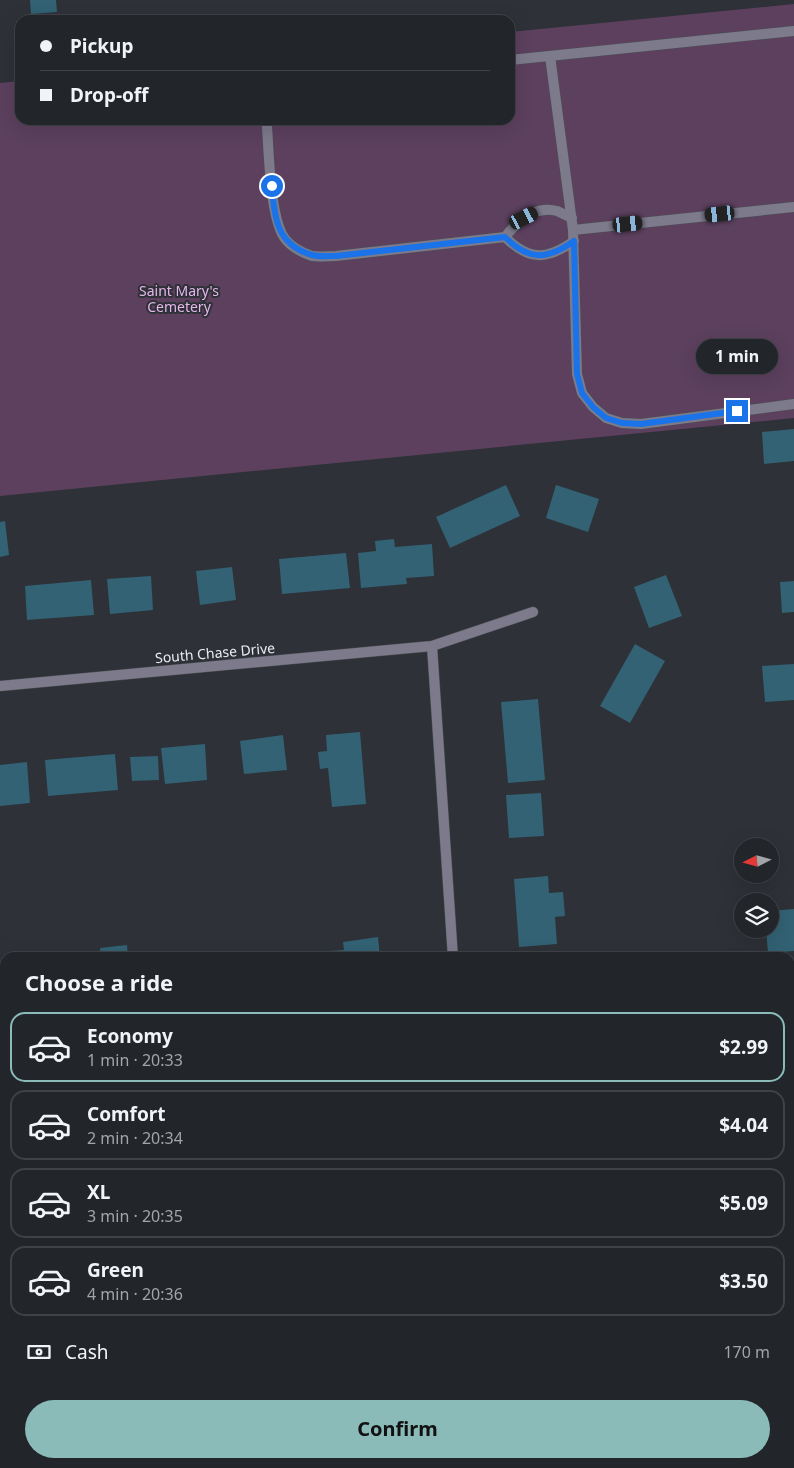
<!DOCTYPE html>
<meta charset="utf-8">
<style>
:root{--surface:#222529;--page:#2a2d31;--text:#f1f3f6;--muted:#a2a5a8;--line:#3f4246;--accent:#8bbbb9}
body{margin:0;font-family:"Noto Sans",sans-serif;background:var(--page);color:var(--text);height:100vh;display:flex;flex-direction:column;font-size:19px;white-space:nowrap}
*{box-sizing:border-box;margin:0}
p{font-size:16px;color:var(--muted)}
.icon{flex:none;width:28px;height:28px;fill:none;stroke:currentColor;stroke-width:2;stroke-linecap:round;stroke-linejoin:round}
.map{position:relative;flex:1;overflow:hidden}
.sheet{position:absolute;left:0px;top:952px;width:795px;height:516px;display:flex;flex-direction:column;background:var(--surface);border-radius:15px 15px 0 0;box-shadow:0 5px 20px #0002,0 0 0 1px var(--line)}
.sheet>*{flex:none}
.guide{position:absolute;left:15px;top:15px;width:500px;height:110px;border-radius:15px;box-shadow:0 5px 20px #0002,0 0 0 1px var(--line);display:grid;align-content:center;height:110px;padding:0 25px;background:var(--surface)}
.needle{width:32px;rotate:264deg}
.controls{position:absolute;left:734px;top:838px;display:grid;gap:10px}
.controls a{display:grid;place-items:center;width:45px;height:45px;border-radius:50%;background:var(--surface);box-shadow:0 5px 20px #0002,0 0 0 1px var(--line);font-size:25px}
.end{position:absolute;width:22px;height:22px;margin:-11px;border:6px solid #1a73e8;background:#fff;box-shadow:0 0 0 2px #fff}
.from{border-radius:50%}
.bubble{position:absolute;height:35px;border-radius:18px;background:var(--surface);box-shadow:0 5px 20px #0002,0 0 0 1px var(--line);font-size:16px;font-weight:700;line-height:35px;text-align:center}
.car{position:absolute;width:15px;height:30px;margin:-15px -8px;border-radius:6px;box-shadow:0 0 4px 1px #0007;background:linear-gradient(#222 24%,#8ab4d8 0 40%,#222 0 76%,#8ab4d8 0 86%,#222 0)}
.guide b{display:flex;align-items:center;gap:18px;height:48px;font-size:19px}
.guide b+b{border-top:1px solid var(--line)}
.guide i{width:12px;height:12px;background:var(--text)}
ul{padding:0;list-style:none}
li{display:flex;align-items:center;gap:15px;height:70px;margin:0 10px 8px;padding:0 15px;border:2px solid var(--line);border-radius:15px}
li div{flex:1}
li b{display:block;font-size:19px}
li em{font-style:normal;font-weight:700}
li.current{border-color:var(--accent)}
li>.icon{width:45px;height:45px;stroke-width:1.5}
h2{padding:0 25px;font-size:22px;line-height:60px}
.pay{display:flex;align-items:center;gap:12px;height:55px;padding:0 25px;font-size:19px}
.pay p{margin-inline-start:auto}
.action{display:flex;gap:10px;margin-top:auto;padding:10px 25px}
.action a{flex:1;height:58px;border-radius:30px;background:var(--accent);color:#111;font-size:20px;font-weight:700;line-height:58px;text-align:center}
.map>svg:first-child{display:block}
</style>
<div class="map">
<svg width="794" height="1468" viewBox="0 0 794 1468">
<rect width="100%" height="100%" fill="#2e3137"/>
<path fill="#5c405e" d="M 794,4 L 794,418 L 0,496 L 0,83 L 20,81 L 20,120 L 510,120 L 510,32 Z"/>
<path fill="#326274" d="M 30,0 L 56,0 L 57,12 L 31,14 Z
M 794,429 L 794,461 L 764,464 L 762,432 Z
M 506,485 L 520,516 L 450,548 L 436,517 Z
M 556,485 L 599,499 L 588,532 L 546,518 Z
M 5,521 L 9,555 L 0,557 L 0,522 Z
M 394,539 L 395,547 L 432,544 L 434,576 L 406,578 L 407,584 L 361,588 L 358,553 L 376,551 L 375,541 Z
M 346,553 L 350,588 L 282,594 L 279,559 Z
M 232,567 L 236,600 L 200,605 L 196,571 Z
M 666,575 L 682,616 L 649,628 L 634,587 Z
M 151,576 L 153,610 L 110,614 L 107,579 Z
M 91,580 L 94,615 L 27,620 L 25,586 Z
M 794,581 L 794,612 L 782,613 L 780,582 Z
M 635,644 L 665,661 L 630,723 L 600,706 Z
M 794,664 L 794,700 L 765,702 L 762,666 Z
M 538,699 L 545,780 L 508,783 L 501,702 Z
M 360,732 L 366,804 L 332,807 L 328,768 L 320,769 L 318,752 L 327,751 L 326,735 Z
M 283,735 L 287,770 L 244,774 L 240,741 Z
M 205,744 L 207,780 L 165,784 L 161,748 Z
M 115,754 L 118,790 L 48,796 L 45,760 Z
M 158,756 L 159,780 L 132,781 L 130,757 Z
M 27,762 L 30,803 L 0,806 L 0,765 Z
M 541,793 L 544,836 L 509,838 L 506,795 Z
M 548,876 L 549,893 L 563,892 L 565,916 L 555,917 L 557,944 L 519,947 L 514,879 Z
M 794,909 L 794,951 L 768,953 L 766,929 L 770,929 L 770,911 Z
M 378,937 L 380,958 L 330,958 L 330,951 L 344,950 L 343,942 Z
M 127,945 L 128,958 L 101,958 L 100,948 Z
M 310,954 L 310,958 L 282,958 L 282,956 Z
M 0,983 L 5,983 L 5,1021 L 0,1022 Z
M 5,1221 L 5,1245 L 0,1246 L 0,1222 Z
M 674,1464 L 689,1464 L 690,1468 L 664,1468 Z"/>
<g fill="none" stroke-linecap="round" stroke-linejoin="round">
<g stroke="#4c4f54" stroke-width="11">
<path id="service" d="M 550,56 L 573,230 L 577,374 L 582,393 L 593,407 L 606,418 L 622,423 L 641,424 L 794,404
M 510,60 L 794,31
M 268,120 L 267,127 C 269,153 270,222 286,240 C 292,247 303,253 312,256 C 319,257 328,256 336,256 L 505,237 C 517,222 536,205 557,211 C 562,213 567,216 572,218
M 573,230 L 794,207
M 505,237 C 529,261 547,260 574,241"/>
</g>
<g stroke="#4c4f54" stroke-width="11">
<path id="minor" d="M 0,686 L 432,646
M 453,958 L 432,646 L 533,612
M 0,1094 L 5,1094
M 790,1252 L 794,1248
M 188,1468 L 221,1464"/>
</g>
<use href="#service" stroke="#7c7a8b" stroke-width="10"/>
<use href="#minor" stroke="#7c7a8b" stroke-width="10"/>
</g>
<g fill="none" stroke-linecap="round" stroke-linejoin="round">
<path stroke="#1a73e8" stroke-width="6" d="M 272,186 C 274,218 277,245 312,255 C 319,257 328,256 336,256 L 505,237 C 529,261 547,260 574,241 L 577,374 L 582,393 L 593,407 L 606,418 L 622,423 L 641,424 L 737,411"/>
</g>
<g text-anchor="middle" stroke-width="4" stroke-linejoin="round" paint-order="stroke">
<g font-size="14" fill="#e6b5ea" stroke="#2e3137">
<text x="179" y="296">Saint Mary's<tspan x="179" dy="16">Cemetery</tspan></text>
</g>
<g font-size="14" fill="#e9ebef" stroke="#2e3137">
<text transform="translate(215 653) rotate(-5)" y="5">South Chase Drive</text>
</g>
</g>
</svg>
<div class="controls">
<a><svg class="needle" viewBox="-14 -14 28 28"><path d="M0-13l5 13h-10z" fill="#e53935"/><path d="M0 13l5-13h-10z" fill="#a2a5a8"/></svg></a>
<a><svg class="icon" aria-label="layers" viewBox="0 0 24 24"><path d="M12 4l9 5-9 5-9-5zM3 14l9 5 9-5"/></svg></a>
</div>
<i class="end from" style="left:272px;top:186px"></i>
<i class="end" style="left:737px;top:411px"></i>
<div class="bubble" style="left:696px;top:339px;width:82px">1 min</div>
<i class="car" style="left:720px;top:214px;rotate:264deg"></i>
<i class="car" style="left:524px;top:218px;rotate:63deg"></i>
<i class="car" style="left:628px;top:224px;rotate:84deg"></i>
<div class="guide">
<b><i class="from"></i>Pickup</b>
<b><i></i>Drop-off</b>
</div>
<section class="sheet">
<h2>Choose a ride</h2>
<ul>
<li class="current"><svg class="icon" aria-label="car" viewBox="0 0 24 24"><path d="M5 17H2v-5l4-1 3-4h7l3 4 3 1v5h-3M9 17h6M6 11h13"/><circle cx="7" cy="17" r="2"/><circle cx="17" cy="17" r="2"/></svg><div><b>Economy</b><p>1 min · 20:33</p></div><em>$2.99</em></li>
<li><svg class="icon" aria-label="car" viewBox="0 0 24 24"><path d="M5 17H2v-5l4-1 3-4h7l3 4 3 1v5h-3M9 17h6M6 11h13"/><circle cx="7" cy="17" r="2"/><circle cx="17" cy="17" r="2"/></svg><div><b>Comfort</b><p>2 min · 20:34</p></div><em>$4.04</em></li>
<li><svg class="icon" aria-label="car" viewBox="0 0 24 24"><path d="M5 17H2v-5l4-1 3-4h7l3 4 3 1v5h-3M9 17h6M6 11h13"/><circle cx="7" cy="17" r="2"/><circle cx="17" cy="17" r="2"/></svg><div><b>XL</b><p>3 min · 20:35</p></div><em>$5.09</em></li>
<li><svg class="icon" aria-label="car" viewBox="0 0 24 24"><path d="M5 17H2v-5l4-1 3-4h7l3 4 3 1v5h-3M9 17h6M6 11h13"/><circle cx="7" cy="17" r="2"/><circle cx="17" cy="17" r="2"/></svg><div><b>Green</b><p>4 min · 20:36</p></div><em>$3.50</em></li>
</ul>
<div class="pay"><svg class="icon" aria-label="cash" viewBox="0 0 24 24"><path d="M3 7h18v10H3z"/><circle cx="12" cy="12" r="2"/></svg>Cash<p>170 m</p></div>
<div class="action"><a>Confirm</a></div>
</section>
</div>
